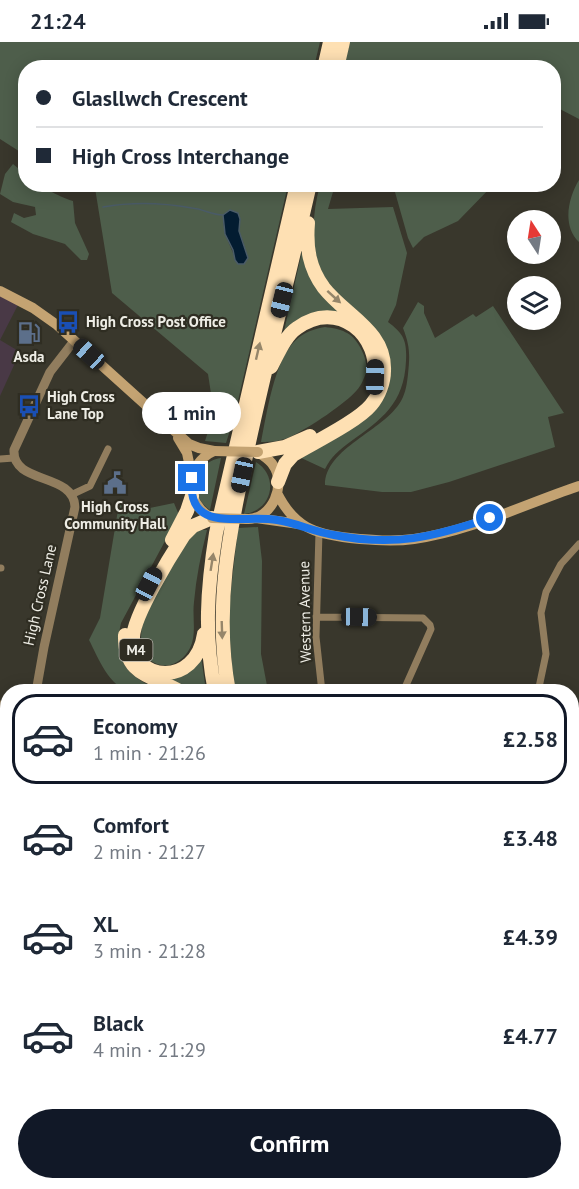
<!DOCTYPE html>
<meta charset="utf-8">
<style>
:root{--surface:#fff;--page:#f6f6f7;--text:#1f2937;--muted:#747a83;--line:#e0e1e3;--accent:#111827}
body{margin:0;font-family:"PT Sans",sans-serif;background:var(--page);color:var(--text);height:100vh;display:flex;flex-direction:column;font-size:22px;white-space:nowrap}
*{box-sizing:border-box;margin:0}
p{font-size:20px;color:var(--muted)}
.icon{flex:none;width:33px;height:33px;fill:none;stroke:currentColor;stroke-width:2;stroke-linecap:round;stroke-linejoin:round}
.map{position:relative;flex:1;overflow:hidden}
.details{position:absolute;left:0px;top:642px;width:579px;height:506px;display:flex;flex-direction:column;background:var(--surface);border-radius:24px 24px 0 0;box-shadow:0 3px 15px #0003}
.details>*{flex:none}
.hud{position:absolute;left:18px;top:18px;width:543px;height:132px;border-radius:24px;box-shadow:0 3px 15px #0003;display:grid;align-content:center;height:132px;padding:0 18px;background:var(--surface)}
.needle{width:39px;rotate:348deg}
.tools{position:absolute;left:507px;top:168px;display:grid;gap:12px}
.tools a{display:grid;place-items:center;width:54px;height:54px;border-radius:50%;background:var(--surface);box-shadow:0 3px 15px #0003;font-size:30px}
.end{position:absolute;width:27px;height:27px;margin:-14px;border:8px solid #1a73e8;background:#fff;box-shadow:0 0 0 3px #fff}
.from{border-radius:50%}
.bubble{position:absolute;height:42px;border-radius:21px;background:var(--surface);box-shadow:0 3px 15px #0003;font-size:20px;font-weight:700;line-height:42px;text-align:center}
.car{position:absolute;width:18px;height:36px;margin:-18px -9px;border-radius:8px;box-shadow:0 0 4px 2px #0007;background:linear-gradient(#222 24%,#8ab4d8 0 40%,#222 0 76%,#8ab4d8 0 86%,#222 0)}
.hud b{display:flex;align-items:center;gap:21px;height:57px;font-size:22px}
.hud b+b{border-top:2px solid var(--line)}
.hud i{width:15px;height:15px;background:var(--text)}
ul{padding:10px 0 0;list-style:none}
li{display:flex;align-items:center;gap:18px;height:90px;margin:0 12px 9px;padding:0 6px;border:3px solid transparent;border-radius:24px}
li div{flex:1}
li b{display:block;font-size:22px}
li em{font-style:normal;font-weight:700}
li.active{border-color:var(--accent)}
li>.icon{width:54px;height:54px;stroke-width:1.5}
.cta{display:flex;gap:12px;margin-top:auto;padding:12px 18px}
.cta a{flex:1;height:69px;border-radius:36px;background:var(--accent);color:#fff;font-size:24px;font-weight:700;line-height:69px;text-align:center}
.status{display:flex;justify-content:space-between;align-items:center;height:42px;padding:0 30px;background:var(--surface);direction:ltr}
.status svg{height:16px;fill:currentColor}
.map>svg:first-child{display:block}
</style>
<div class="status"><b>21:24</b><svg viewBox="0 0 49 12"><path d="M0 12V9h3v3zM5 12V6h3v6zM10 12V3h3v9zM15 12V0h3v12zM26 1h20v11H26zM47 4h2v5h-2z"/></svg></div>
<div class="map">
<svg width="579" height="1147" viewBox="0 0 579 1147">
<rect width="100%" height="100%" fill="#39372c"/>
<path fill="#493946" d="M 0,249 L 20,259 L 0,298 L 20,310 L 0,354 Z"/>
<path fill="#4e5e4b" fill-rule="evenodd" d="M 0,0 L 320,0 L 314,25 L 26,26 L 25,113 L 0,97 Z
M 350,0 L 579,0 L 579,77 L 554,64 L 554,26 L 343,26 Z
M 13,122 L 25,132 L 26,142 C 43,142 55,154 73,159 L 75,181 L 89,212 L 87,218 L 81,218 L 65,202 L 33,192 L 11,180 L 14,171 L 24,176 L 36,173 L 35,165 L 13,160 L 0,152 L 5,132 Z
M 579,138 L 579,200 C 562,184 568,156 579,138 Z
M 74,143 L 288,143 L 234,376 L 226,401 L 205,399 L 214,371 L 208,332 L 112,251 L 95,146 ZM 223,178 L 239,181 L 239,189 L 244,202 L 233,211 L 225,192 Z
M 320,143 L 335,143 L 328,167 L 393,165 L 407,211 L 396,263 L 388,280 C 404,292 407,299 406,319 C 404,362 382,377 350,400 C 339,408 331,415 325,427 L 297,414 L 323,403 L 385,341 L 320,229 C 311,198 312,173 320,143 Z
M 393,143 L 393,142 L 493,143 L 458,179 L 424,195 L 413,206 L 408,196 Z
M 303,205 L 358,282 L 329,272 L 282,298 Z
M 418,260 L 424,264 L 424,271 L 435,296 L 473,272 L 476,275 L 493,264 L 564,371 L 548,375 L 555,405 L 449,440 L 411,450 L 382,450 L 325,443 C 325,406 384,389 401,359 C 406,350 407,341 408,332 C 410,313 410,304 403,286 Z
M 325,285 C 341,287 352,290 360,305 C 364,312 368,323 366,331 C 364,336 361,344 357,348 C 345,362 310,385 292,394 C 282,399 272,400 261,400 C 267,371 274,318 296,298 C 304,290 314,287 325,285 Z
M 221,416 L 210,468 C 187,453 194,420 221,416 Z
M 256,420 C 280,435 272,469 244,472 Z
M 174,461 L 179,473 L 121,581 C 112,619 128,635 161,649 C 151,649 140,651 131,649 C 109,646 98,615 89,598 L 100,576 L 119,462 L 140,468 Z
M 258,485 L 262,519 L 261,612 L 268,649 L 234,650 L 228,574 L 238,486 Z
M 200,488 L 207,488 C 201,512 196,536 194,560 C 192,575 197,592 190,606 C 185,616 173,626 161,623 C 154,622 147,617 144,610 C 139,599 141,585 145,574 C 148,565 183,497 187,493 C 190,491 196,490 200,488 Z
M 201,614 L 206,649 L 187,649 L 165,637 Z
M 0,907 L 7,913 L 7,971 L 0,954 Z
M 7,1001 L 7,1024 L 0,1027 L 0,1005 Z
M 7,1026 L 7,1047 L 0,1051 L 0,1028 Z
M 108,1140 L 313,1140 L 323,1147 L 94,1147 Z
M 323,1140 L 352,1140 L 357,1143 L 356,1145 L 358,1147 L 333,1147 Z"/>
<path fill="#031c31" stroke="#4a5b67" stroke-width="1.5" d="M 230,168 L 238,171 L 240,177 L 239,189 L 248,216 L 244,222 L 238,222 L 235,218 L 233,208 L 225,192 L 223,173 Z"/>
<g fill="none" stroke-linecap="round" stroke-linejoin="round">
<path stroke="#4a5b67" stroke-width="1.5" d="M 103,165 C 131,160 164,161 192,166 C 203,167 212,173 223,173
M 278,1140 L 287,1147"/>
<path stroke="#917d5e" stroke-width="7" d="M 0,417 L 14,416
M 73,452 L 90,444 L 108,407
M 319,490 L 316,595 L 322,650
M 0,526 L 1,526
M 316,575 L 423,576 L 430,583 L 431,587 L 403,650
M 538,650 L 546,612 L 541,571 L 546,550 L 561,522 L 579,502
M 0,662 L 8,664
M 0,737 L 8,739
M 572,769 L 579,771
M 0,804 L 8,807
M 572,837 L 579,829
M 572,889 L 579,896
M 572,990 L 579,1000
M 0,1111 L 8,1113
M 572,1130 L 579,1127
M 28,1140 L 32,1147
M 356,1140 L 365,1147
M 515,1147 L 532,1143"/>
<path stroke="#917d5e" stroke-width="9" d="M 36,650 L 44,605 L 75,465 C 74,430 12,443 14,408 L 50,330 L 74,299
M 0,877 L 8,885
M 390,1140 L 404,1147
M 82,1147 L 93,1140"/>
<path stroke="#c4a372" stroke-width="10" d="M 0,249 L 33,266 L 57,283 L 189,402 L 199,406 L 214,409
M 178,396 L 187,411 L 192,435
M 277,451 C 294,485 314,492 350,496 C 371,498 393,500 414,497 C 471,489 525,462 579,444
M 212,476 C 183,461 185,422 214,409
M 256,476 L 299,482
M 247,477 C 272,478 287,442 273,423 C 269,417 263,414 258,410"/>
<path stroke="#fee0b3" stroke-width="14" d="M 324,26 L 330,0
M 337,26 L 343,0
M 271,325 C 278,312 285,294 297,286 C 337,256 382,293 374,338
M 258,410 L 285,405 L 310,394
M 278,440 L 285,422 L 293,413 C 313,401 358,379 371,363 C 379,354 384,340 384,329 C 386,289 346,274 324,246 C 309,226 306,205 308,181
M 172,498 L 187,469 L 192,454
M 204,592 C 196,646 131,641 133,595 C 134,573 171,513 184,493 L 193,484 L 212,476
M 125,593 C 124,635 153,633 181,650
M 215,650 C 204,594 207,547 216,491 L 297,142
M 229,650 C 213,565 230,488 248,405 C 267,317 290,230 310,142
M 549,1140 L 551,1147
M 561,1140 L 563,1147"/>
<g stroke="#8b8a80" stroke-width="4">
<path id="rail" d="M 0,907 L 8,913
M 0,1028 L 8,1025
M 315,1140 L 325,1147"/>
</g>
<use href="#rail" stroke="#2f2d22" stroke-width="1.5" stroke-dasharray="4.5" stroke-linecap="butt"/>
<path stroke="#c4a372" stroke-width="10" d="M 214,409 L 258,410
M 212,476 L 247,477"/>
</g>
<defs><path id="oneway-solid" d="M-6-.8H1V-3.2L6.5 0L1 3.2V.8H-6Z" transform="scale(1.5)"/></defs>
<g fill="#96866a">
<use href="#oneway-solid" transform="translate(334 255) rotate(42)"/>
<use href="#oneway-solid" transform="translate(258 309) rotate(-77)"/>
<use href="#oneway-solid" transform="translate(212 520) rotate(-81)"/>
<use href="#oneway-solid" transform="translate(222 588) rotate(88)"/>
</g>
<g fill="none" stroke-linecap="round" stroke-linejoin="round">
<path stroke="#1a73e8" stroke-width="8" d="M 192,436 C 186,493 242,472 277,478 C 297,481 314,490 334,493 C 395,505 433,495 490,476"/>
</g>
<defs>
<g id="bus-bare" transform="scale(1.8)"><path d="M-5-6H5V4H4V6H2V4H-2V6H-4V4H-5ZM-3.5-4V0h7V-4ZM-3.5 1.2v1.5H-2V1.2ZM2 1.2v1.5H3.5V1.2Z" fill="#1a4fb4" stroke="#2f2d22" stroke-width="2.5" paint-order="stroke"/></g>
<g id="fuel-bare" transform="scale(1.8)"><path d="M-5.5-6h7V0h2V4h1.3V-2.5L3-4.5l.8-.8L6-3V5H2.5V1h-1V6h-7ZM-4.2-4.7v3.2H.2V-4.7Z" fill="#5c6f8a" stroke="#2f2d22" stroke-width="2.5" paint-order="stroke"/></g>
<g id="civic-bare" transform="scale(1.8)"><path d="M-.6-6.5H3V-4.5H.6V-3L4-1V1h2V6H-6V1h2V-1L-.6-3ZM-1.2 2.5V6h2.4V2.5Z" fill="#5c6f8a" stroke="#2f2d22" stroke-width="2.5" paint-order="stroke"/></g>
</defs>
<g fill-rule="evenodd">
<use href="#bus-bare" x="68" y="280"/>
<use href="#fuel-bare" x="29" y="291"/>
<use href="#bus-bare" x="29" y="364"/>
<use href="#civic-bare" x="115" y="441"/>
</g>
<g text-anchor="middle" stroke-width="4.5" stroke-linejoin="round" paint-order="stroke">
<rect fill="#2f2d22" stroke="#b5b3aa" stroke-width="1.5" x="119.5" y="597" width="33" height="22" rx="4.5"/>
<g font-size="14" font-weight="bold" fill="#eeede5">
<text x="136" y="613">M4</text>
</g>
<g font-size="15" font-weight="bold" fill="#eeede5" stroke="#2f2d22" text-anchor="start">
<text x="86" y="285">High Cross Post Office</text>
<text x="29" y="320" text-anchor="middle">Asda</text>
<text x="47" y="360">High Cross<tspan x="47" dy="17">Lane Top</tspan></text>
<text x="115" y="470" text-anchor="middle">High Cross<tspan x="115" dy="17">Community Hall</tspan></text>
</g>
<g font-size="15" fill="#eeede5" stroke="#2f2d22">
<text transform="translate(40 553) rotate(-77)" y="5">High Cross Lane</text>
<text transform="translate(305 570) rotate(-91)" y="5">Western Avenue</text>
</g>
</g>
</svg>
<div class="tools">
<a><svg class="needle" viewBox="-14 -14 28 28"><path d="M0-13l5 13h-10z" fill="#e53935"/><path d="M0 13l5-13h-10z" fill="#747a83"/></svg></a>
<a><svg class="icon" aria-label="layers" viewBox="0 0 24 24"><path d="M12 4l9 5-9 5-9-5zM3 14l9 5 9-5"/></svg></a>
</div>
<i class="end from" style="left:490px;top:476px"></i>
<i class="end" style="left:192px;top:436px"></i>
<div class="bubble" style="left:142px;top:350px;width:99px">1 min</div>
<i class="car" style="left:282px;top:258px;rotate:194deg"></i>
<i class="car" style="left:89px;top:312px;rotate:312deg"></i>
<i class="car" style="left:375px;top:335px;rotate:1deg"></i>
<i class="car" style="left:242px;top:433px;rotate:192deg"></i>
<i class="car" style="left:149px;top:542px;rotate:28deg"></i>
<i class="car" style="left:359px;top:575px;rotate:91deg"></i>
<div class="hud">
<b><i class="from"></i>Glasllwch Crescent</b>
<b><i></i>High Cross Interchange</b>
</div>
<section class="details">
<ul>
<li class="active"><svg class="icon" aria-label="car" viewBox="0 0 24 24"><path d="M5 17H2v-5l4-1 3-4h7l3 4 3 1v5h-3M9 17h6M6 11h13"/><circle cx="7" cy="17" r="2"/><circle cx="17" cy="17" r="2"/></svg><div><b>Economy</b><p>1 min · 21:26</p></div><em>£2.58</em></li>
<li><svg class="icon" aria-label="car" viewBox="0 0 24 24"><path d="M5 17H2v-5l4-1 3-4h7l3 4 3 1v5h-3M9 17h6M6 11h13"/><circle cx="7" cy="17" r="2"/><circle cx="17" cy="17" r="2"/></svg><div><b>Comfort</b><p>2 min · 21:27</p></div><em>£3.48</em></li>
<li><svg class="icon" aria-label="car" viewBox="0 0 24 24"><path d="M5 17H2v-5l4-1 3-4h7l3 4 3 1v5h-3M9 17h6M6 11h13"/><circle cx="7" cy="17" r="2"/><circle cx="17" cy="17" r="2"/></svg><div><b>XL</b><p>3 min · 21:28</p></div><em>£4.39</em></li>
<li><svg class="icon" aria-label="car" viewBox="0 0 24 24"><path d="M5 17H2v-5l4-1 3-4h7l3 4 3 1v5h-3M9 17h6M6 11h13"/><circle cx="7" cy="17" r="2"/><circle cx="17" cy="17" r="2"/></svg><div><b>Black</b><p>4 min · 21:29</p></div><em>£4.77</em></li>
</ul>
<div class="cta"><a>Confirm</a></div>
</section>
</div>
